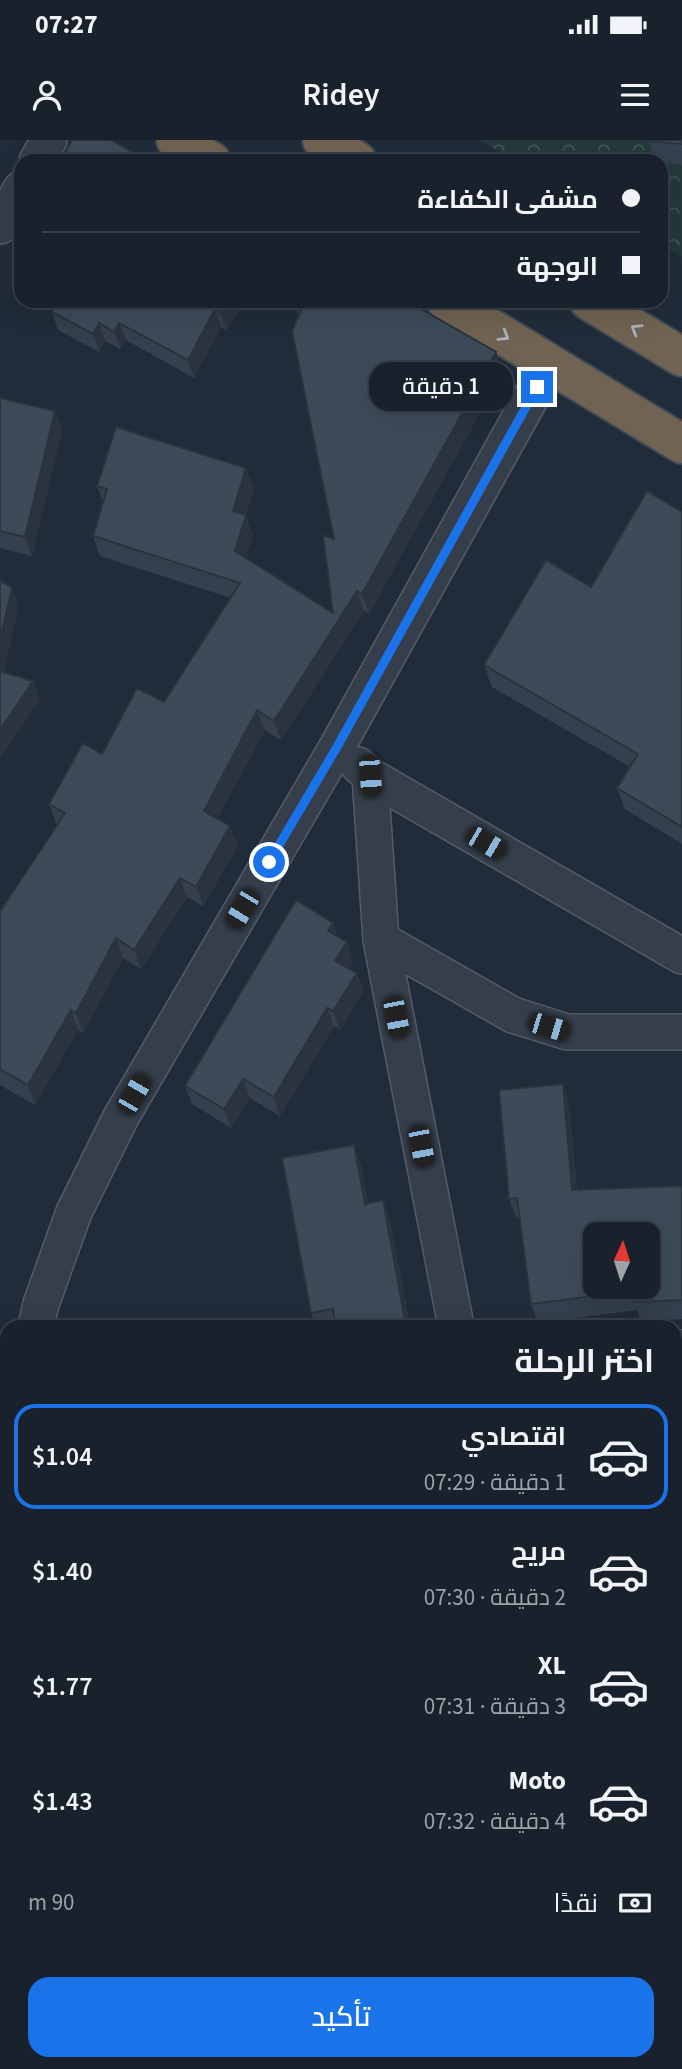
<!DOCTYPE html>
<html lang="ar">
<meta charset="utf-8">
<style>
:root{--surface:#19212c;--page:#222934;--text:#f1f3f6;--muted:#9fa3a9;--line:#373e48;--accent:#1a73e8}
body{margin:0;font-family:"Source Sans 3",Cairo,sans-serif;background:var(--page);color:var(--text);direction:rtl;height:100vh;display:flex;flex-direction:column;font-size:26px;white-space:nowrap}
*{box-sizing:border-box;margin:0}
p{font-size:23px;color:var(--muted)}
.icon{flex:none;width:38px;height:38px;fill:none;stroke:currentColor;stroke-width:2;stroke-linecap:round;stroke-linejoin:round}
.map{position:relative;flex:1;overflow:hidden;direction:ltr}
.side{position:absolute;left:0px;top:1180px;width:682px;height:751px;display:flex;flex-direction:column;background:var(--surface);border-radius:21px 21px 0 0;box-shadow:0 7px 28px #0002,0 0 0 2px var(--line);direction:rtl}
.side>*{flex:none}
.hud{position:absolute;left:14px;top:14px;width:654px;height:154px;border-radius:21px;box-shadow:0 7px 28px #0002,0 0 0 2px var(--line);direction:rtl;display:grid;align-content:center;height:154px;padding:0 28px;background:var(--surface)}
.needle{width:46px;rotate:3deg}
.tools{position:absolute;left:583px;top:1082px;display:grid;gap:14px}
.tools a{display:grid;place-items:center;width:77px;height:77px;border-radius:14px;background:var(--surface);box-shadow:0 7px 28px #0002,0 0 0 2px var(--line);font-size:35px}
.end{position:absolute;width:32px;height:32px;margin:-16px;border:9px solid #1a73e8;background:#fff;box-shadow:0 0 0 4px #fff}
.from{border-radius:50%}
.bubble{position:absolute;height:49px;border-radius:21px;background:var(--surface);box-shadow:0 7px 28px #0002,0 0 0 2px var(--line);font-size:23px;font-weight:600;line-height:49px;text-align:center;direction:rtl}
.car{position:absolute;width:21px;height:42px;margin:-21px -10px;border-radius:9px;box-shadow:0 0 5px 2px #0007;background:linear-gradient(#222 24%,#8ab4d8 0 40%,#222 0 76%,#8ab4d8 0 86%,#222 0)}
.hud b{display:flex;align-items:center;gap:24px;height:66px;font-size:26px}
.hud b+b{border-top:2px solid var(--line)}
.hud i{width:18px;height:18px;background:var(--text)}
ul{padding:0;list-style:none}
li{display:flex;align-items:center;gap:21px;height:105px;margin:0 14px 10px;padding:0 14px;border:4px solid transparent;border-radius:21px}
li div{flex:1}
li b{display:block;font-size:26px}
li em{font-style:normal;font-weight:600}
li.active{border-color:var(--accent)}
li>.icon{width:63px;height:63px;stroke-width:1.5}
h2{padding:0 28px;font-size:32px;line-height:84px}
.pay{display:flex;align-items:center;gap:18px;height:77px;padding:0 28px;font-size:26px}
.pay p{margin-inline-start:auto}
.cta{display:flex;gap:14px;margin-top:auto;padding:14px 28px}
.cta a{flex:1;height:80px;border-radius:21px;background:var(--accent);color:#fff;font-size:28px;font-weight:600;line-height:80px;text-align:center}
.status{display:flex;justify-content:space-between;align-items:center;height:49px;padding:0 35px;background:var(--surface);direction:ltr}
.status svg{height:19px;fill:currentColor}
header{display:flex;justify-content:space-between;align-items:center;height:91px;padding:0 28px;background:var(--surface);font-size:32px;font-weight:600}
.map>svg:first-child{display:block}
</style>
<div class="status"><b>07:27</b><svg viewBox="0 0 49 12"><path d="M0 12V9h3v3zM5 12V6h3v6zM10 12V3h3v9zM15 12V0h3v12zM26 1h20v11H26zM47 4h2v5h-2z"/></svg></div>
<header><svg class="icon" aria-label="menu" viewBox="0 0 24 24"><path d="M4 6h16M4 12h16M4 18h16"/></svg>Ridey<svg class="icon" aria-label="person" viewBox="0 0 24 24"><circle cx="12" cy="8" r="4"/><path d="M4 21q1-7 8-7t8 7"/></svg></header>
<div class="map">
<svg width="682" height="1929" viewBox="0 0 682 1929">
<defs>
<pattern id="forest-crowns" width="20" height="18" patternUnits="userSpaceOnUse" patternTransform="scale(1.75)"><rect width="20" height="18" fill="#23393b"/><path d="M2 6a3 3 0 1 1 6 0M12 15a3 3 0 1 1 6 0" fill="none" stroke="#405456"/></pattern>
</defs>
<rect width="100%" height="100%" fill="#212c3a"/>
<path fill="url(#forest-crowns)" d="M 479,0 L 682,0 L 682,117 L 662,105 L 662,21 L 516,21 Z"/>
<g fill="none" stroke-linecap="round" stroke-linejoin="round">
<g stroke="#535c68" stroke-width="38">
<path id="street" d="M 37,21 L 49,0
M 0,86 L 21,49
M 358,625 L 370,636 L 682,816
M 370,636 L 381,800 L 456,1186
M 381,800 L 513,875 L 567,892 L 682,892
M 36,1186 L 41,1164 L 74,1072 L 121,977 L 337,607 L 550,223
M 676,1208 L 682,1208
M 7,1322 L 3,1342 L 7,1377
M 676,1562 L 682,1562
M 0,1814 L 7,1813
M 167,1923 L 170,1929"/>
</g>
<g stroke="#404955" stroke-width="42">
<path id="highway" d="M 176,0 L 211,21
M 322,0 L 357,21
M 446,161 L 682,304
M 589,161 L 682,217"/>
</g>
<use href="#street" stroke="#353e4a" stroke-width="35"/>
<use href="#highway" stroke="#706352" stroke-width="38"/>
</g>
<path fill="#34404d" d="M 648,0 L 682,0 L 682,25 L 662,23 L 662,21 L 655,21 Z
M 58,161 L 245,161 L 226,190 L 221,187 L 194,238 L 126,200 L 121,209 L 105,201 L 99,212 L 58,190 L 52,172 Z
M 287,161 L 407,161 L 496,212 L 503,231 L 369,474 L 364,471 L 281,600 L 265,590 L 217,679 L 238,706 L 203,766 L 187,757 L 141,829 L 123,818 L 83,893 L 78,890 L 35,965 L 0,945 L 0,769 L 1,770 L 57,684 L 56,683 L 49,664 L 102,614 L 164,562 L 231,458 L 100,416 L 93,396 L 103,362 L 97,346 L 246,328 L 254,348 L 245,375 L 253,395 L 246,418 L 333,473 L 334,399 L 299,174 Z
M 0,258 L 55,271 L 62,290 L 32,416 L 0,408 Z
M 682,372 L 682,704 L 625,669 L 617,648 L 630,627 L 492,547 L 484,525 L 591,447 Z
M 338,797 L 353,821 L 348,829 L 357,833 L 363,852 L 340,890 L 334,886 L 280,976 L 250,958 L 231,988 L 192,964 L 185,946 Z
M 563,944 L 569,963 L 577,1050 L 682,1046 L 682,1179 L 641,1181 L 637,1170 L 538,1183 L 531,1164 L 520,1077 L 516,1077 L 509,1059 Z
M 361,1024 L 368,1063 L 390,1079 L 410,1186 L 316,1186 L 311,1173 Z
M 676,1252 L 682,1252 L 682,1473 L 676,1474 Z
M 0,1579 L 7,1620 L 7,1697 L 0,1698 Z"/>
<path fill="#2b343e" d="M 227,161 L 245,161 L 226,190 L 220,173 Z
M 215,169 L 221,187 L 194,238 L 188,220 Z
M 99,183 L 105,201 L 99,212 L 93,194 Z
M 119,183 L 126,200 L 121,209 L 114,192 Z
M 496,212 L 503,231 L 369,474 L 362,454 Z
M 55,271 L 62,290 L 32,416 L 25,397 Z
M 246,328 L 254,348 L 240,390 L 233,371 Z
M 246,375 L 253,395 L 242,431 L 235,411 Z
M 12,448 L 19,467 L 0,548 L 0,500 Z
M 357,451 L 364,471 L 281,600 L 274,581 Z
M 33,541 L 40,560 L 0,619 L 0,590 Z
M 257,570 L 265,590 L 211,691 L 204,671 Z
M 230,686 L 238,706 L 203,766 L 196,747 Z
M 180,738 L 187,757 L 141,829 L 134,810 Z
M 333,783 L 340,801 L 328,791 Z
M 116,798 L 123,818 L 83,893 L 76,873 Z
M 347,802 L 353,821 L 342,840 L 335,821 Z
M 357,833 L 363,852 L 340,890 L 333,871 Z
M 327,868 L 334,886 L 280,976 L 274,957 Z
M 71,870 L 78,890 L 35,965 L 28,945 Z
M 243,939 L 250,958 L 231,988 L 224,969 Z
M 563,944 L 569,963 L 579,1069 L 572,1050 Z
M 354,1005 L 361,1024 L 372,1082 L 365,1064 Z
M 383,1060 L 390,1079 L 410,1186 L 406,1186 Z
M 0,1579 L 7,1620 L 7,1641 L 0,1600 Z
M 529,1923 L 534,1923 L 534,1929 L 529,1929 Z"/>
<path fill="#3d4b59" stroke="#2b343e" stroke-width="2" fill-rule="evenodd" d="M 72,0 L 111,0 L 149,21 L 60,21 Z
M 648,0 L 682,0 L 682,4 L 648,1 Z
M 58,161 L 227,161 L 220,173 L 215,169 L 188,220 L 119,183 L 114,192 L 99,183 L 93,194 L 52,172 Z
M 298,161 L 407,161 L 496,212 L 362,454 L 357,451 L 274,581 L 257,570 L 204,671 L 230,686 L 196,747 L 180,738 L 134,810 L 116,798 L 76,873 L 71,870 L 28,945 L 0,929 L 0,769 L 1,770 L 65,673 L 49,664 L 83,603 L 102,614 L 137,548 L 164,562 L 240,443 L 93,396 L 107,349 L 97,346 L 116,287 L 246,328 L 233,371 L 246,375 L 235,411 L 333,473 L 323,395 L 334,399 L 292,191 L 303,166 Z
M 0,258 L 55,271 L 25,397 L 0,391 Z
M 647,351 L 682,372 L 682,687 L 617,648 L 638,614 L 484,525 L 546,420 L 591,447 Z
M 0,440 L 12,448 L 0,500 Z
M 0,531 L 33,541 L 0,590 Z
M 296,760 L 333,783 L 328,791 L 347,802 L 335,821 L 357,833 L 333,871 L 327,868 L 274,957 L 243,939 L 224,969 L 185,946 Z
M 563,944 L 572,1050 L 682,1046 L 682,1160 L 634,1162 L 633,1151 L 531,1164 L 517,1058 L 509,1059 L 499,950 ZM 595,1094 L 648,1094 L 648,1146 L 595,1146 Z
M 354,1005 L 365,1064 L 383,1060 L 406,1186 L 336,1186 L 333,1169 L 311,1173 L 282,1018 Z
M 676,1252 L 682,1252 L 682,1458 L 676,1459 Z
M 0,1600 L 7,1641 L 7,1677 L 0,1678 Z
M 345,1923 L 356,1923 L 359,1929 L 337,1929 Z
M 449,1923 L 529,1923 L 529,1929 L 450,1929 Z"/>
<defs><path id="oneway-chevron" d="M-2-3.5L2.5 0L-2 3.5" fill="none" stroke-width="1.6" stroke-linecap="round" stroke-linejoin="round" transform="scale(1.75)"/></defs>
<g stroke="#aab0ba">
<use href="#oneway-chevron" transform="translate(636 189) rotate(-149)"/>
<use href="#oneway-chevron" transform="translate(504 196) rotate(31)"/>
</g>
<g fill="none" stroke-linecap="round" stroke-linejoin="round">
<path stroke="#1a73e8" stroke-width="9" d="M 269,722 L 337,607 L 537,247"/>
</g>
</svg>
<div class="tools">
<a><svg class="needle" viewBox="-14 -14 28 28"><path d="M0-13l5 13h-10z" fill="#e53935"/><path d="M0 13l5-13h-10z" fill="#9fa3a9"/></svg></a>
</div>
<i class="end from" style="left:269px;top:722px"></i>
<i class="end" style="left:537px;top:247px"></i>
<div class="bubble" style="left:369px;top:222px;width:144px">1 دقيقة</div>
<i class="car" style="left:370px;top:636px;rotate:176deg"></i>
<i class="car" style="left:486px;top:703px;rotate:120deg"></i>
<i class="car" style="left:242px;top:769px;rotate:211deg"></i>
<i class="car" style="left:396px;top:877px;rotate:169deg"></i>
<i class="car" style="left:549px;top:887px;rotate:107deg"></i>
<i class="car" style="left:134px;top:954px;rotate:30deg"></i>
<i class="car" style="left:421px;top:1006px;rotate:169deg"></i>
<div class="hud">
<b><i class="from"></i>مشفى الكفاءة</b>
<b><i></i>الوجهة</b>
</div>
<section class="side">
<h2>اختر الرحلة</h2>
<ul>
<li class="active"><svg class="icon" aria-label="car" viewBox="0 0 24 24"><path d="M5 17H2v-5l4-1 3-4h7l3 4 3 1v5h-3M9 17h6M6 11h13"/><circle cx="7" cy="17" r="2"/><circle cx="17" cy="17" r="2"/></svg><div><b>اقتصادي</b><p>1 دقيقة · 07:29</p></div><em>$1.04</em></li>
<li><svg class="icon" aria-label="car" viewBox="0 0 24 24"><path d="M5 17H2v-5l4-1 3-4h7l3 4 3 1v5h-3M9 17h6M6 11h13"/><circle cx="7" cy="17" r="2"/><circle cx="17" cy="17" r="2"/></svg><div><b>مريح</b><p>2 دقيقة · 07:30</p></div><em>$1.40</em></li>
<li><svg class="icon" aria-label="car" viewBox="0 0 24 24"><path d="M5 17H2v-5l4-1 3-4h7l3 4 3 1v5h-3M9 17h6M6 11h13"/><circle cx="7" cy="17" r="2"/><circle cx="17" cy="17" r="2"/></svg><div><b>XL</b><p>3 دقيقة · 07:31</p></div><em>$1.77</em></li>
<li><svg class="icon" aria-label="car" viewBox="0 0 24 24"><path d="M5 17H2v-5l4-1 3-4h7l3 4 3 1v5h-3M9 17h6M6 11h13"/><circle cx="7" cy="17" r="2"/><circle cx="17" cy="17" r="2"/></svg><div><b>Moto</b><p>4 دقيقة · 07:32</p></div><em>$1.43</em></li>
</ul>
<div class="pay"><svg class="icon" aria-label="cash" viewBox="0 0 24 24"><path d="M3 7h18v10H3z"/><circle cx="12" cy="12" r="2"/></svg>نقدًا<p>90 m</p></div>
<div class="cta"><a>تأكيد</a></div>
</section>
</div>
